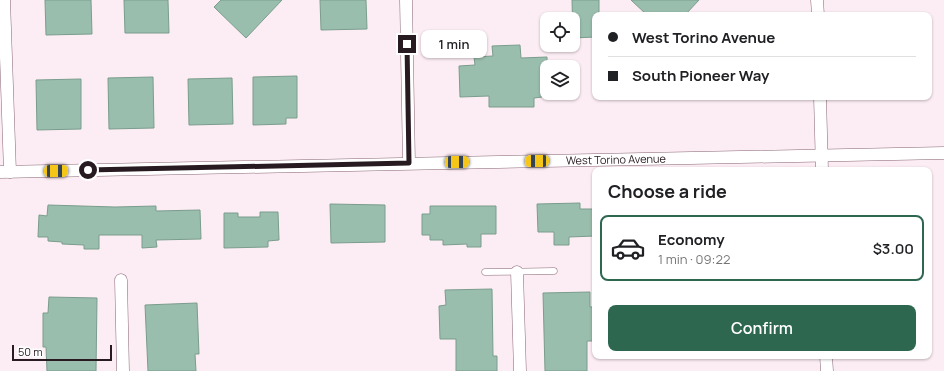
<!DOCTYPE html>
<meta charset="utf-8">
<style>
:root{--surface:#fff;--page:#f2f2f2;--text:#202124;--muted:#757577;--line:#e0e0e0;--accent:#2d6750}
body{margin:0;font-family:Manrope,sans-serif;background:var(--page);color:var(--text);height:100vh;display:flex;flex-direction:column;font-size:15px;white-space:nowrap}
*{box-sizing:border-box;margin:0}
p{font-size:13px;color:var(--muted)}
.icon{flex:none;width:22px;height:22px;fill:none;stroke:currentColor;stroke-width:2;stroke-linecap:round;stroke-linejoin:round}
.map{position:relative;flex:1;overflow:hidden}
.panel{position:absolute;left:592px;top:167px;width:340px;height:192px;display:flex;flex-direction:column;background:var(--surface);border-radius:8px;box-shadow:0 1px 3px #0004}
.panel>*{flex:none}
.guide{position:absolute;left:592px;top:12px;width:340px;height:88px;border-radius:8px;box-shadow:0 1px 3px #0004;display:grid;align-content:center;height:88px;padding:0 16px;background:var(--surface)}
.buttons{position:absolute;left:540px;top:12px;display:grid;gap:8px}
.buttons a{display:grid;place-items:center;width:40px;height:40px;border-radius:8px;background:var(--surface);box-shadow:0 1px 3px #0004;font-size:20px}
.scale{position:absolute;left:12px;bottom:10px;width:100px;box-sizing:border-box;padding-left:4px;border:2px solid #271a20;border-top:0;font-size:11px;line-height:14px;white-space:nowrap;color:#271a20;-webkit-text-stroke:3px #fefefe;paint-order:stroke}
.end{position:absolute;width:18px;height:18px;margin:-9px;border:5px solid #271a20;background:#fff;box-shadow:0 0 0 2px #fff}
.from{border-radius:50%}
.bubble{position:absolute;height:28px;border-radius:8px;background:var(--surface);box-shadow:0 1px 3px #0004;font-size:13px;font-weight:600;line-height:28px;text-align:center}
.car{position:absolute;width:12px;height:24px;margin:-12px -6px;border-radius:5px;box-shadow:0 0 3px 1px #0007;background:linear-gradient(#f5c518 24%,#345 0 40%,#f5c518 0 76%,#345 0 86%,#f5c518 0)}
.guide b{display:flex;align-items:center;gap:14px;height:38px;font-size:15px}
.guide b+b{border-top:1px solid var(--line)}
.guide i{width:10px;height:10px;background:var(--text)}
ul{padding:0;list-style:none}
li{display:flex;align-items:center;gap:12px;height:66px;margin:0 8px 6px;padding:0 8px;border:2px solid var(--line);border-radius:8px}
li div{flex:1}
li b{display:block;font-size:15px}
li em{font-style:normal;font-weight:600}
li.active{border-color:var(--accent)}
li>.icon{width:36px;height:36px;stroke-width:1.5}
h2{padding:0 16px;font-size:18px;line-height:48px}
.action{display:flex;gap:8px;margin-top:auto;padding:8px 16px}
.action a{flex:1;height:46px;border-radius:8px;background:var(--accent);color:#fff;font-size:16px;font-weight:600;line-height:46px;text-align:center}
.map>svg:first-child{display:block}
</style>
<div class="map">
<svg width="944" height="371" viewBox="0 0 944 371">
<rect width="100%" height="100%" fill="#fcecf3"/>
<path fill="#9abead" stroke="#7a9d8d" d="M 45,0 L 91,0 L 92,34 L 46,35 Z
M 124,0 L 168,0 L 169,33 L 125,33 Z
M 221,0 L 282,0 L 246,38 L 214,7 Z
M 320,0 L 366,0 L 367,29 L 321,30 Z
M 572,0 L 599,0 L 599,15 L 595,15 L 595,37 L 573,38 Z
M 631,0 L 699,0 L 685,15 L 647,15 Z
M 520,45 L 521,58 L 547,57 L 547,77 L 542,77 L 542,97 L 534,98 L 534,107 L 489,107 L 489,96 L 460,97 L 459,66 L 475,65 L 474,57 L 493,56 L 492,46 Z
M 297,76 L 297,118 L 286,118 L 286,124 L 253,125 L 253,77 Z
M 153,77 L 154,128 L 109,129 L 108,78 Z
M 232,78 L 233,124 L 189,125 L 188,79 Z
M 81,79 L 81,129 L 37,130 L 36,80 Z
M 580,203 L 580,209 L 595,209 L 595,236 L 569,237 L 569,245 L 554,245 L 554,232 L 538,232 L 537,204 Z
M 330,204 L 385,205 L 385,242 L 331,243 Z
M 48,205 L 115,207 L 156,206 L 156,211 L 200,210 L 201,239 L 156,240 L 157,247 L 142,248 L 142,235 L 99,235 L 99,249 L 84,249 L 84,245 L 62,244 L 62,242 L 48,241 L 48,237 L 38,237 L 39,215 L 47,216 Z
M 430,206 L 496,206 L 496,234 L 481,234 L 481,247 L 467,247 L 467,244 L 443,245 L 443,240 L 430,240 L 430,235 L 422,235 L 422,214 L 430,214 Z
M 260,212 L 278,212 L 279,240 L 268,241 L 268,247 L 224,248 L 224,213 L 238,213 L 238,217 L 260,217 Z
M 492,289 L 493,356 L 497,356 L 497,371 L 456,371 L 456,339 L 440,339 L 439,306 L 446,305 L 445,290 Z
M 590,292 L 590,307 L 595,307 L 595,341 L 587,341 L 587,371 L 545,371 L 543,293 Z
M 49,297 L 97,298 L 96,371 L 47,371 L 46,347 L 43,347 L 43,313 L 48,313 Z
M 197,303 L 199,354 L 195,354 L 196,371 L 148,371 L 145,305 Z"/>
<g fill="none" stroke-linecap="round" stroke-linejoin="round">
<g stroke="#886775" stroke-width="7">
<path id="service" d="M 485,272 L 554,271"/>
</g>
<g stroke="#886775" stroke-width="13">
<g id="minor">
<path d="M 4,0 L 10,172"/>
<path d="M 406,0 L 409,163"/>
<path d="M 817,0 L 818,15"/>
<path d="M 820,97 L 822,170"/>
<path id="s1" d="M 0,172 L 944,153"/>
<path d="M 517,272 L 520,371"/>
<path d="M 121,280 L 123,371"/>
<path d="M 826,356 L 827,371"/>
</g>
</g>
<use href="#service" stroke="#fff" stroke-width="6"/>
<use href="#minor" stroke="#fff" stroke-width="12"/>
</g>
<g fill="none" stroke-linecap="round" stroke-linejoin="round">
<path stroke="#271a20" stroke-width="5" d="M 88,170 L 409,163 L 407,44"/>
</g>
<g text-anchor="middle" stroke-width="3" stroke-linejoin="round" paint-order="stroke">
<g font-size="11" fill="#271a20" stroke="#fefefe">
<text dy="4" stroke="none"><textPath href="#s1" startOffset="616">West Torino Avenue</textPath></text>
</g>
</g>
</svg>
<div class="buttons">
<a><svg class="icon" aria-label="locate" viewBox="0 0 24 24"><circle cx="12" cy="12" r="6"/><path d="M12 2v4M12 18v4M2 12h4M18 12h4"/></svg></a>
<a><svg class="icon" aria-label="layers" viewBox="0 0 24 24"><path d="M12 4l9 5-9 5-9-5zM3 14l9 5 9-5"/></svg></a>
</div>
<div class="scale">50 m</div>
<i class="end from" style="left:88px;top:170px"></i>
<i class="end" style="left:407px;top:44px"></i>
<div class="bubble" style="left:421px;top:30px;width:66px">1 min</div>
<i class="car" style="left:537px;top:161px;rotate:269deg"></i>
<i class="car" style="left:457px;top:162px;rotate:89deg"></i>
<i class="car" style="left:56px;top:171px;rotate:89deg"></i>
<div class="guide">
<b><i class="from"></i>West Torino Avenue</b>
<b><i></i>South Pioneer Way</b>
</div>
<section class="panel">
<h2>Choose a ride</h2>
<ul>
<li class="active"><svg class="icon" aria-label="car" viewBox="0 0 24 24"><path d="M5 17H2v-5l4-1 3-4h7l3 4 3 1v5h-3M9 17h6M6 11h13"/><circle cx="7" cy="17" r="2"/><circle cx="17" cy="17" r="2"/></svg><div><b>Economy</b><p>1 min · 09:22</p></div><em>$3.00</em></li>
</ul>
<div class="action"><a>Confirm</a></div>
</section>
</div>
